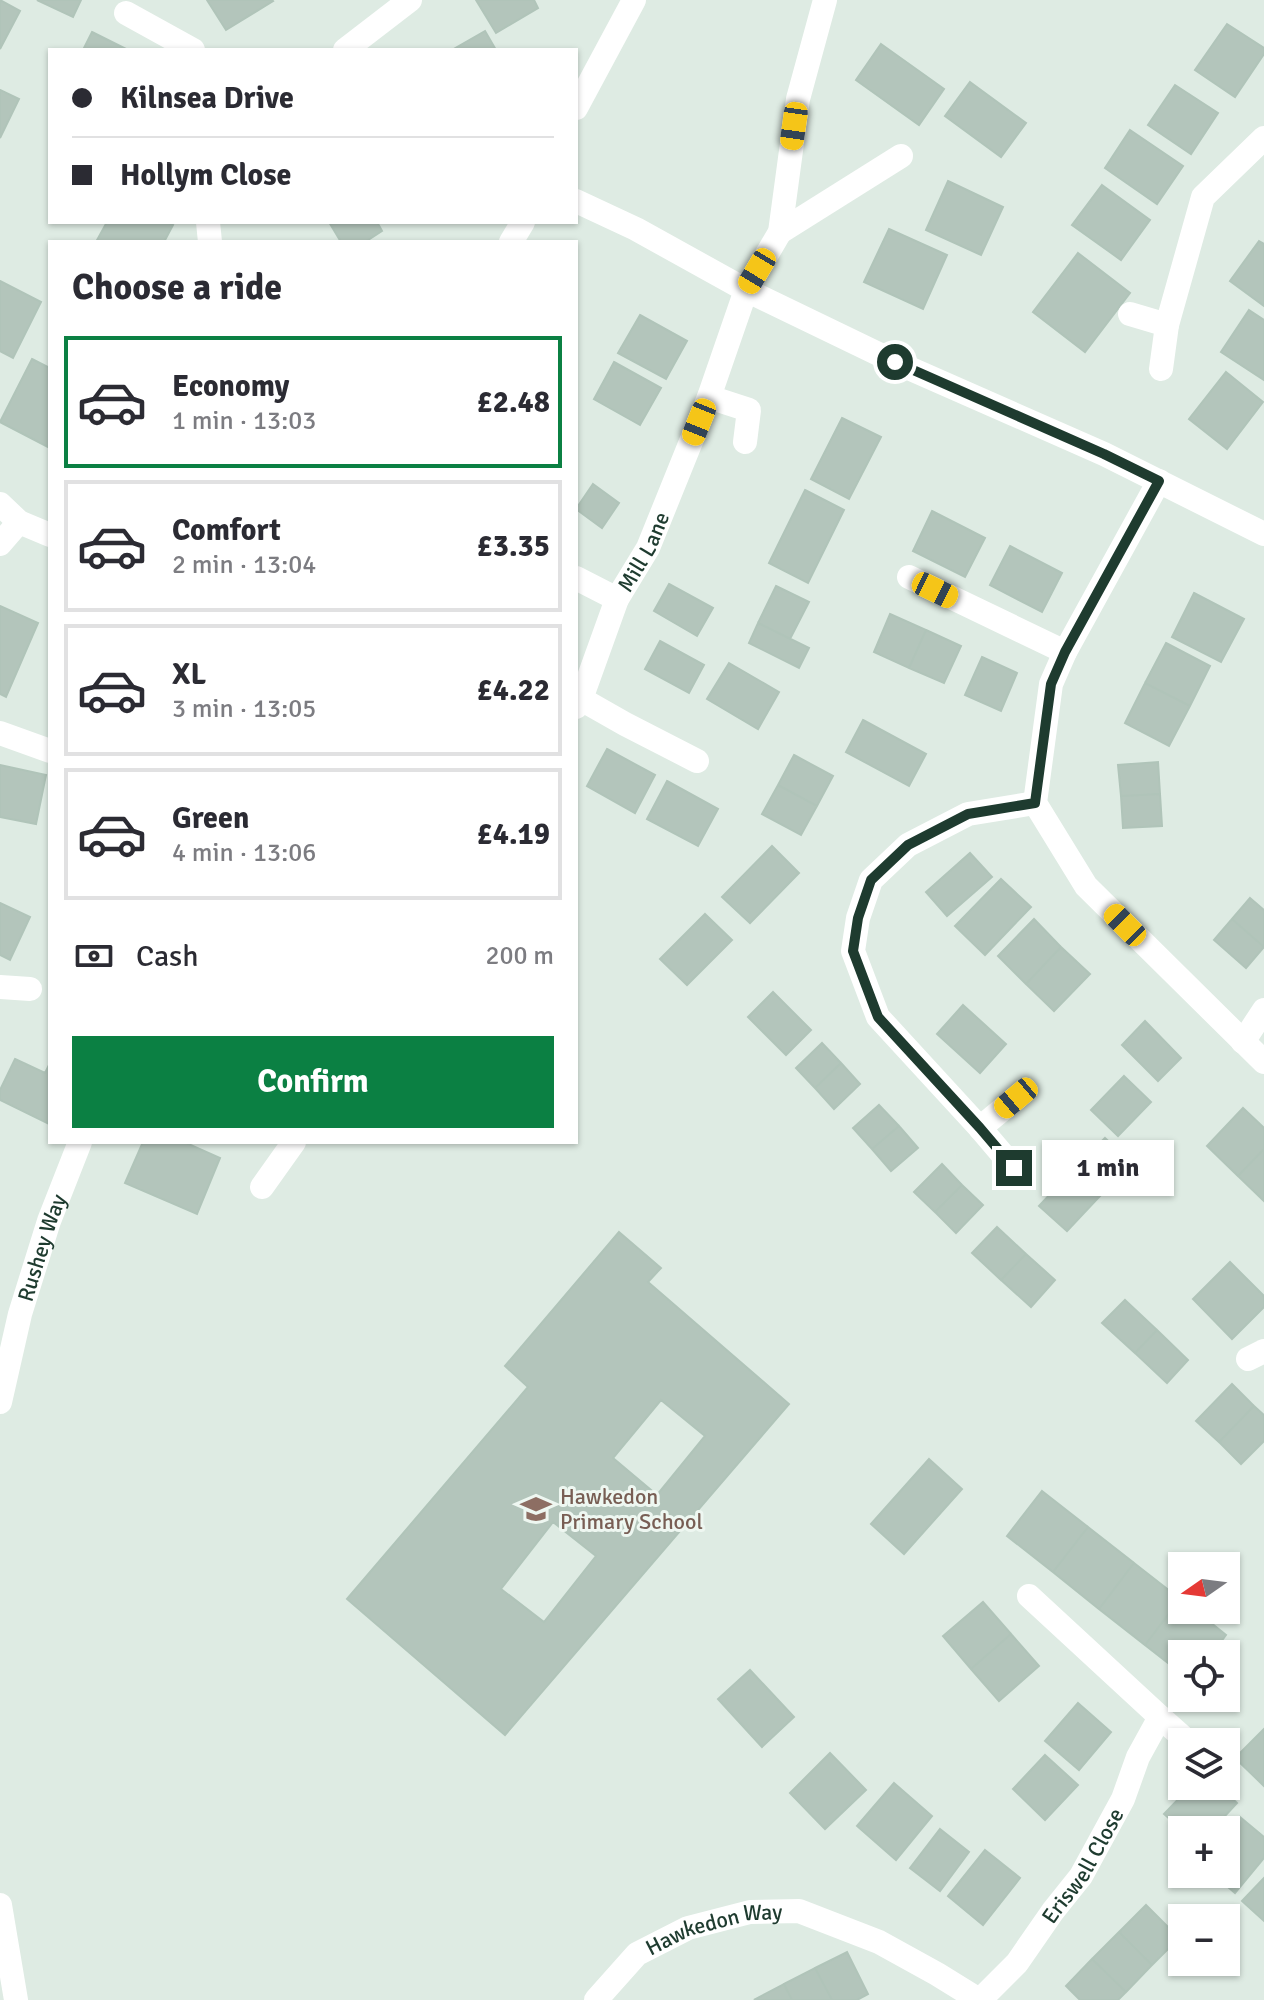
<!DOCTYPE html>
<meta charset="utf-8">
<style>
:root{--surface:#fff;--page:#f2f2f3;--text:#2b2b33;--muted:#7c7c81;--line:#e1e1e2;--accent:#0b8043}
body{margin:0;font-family:Signika,sans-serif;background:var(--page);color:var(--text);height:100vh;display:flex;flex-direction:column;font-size:30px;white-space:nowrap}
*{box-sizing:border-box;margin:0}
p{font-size:26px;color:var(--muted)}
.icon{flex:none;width:44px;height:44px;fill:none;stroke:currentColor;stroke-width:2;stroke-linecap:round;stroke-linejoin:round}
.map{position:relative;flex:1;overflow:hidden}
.side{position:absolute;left:48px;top:240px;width:530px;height:904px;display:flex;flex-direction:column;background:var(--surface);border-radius:0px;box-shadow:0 2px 6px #0004}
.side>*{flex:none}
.top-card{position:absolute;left:48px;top:48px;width:530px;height:176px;border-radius:0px;box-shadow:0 2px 6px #0004;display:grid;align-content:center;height:176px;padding:0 24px;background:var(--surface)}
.needle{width:52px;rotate:256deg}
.buttons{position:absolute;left:1168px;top:1552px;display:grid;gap:16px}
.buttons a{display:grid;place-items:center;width:72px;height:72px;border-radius:0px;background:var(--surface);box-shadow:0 2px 6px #0004;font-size:40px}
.end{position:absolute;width:36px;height:36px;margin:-18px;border:10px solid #1e3b2f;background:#fff;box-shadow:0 0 0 4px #fff}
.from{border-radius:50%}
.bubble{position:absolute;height:56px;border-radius:0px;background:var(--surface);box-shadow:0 2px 6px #0004;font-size:26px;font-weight:700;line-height:56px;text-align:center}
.car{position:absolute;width:24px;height:48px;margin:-24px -12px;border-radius:10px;box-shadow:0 0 6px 2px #0007;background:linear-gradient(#f5c518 24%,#345 0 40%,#f5c518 0 76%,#345 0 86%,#f5c518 0)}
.top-card b{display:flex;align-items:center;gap:28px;height:76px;font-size:30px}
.top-card b+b{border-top:2px solid var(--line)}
.top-card i{width:20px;height:20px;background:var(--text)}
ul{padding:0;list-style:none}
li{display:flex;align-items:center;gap:24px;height:132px;margin:0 16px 12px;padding:0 8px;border:4px solid var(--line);border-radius:0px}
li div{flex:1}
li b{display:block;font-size:30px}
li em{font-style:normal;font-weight:700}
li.active{border-color:var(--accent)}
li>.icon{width:72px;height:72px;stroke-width:1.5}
h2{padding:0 24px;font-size:36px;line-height:96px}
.pay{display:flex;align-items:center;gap:20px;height:88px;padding:0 24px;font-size:30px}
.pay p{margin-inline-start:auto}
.action{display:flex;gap:16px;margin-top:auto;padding:16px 24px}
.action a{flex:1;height:92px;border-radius:0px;background:var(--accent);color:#fff;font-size:32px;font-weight:700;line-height:92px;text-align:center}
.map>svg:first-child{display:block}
</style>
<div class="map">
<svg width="1264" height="2000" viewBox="0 0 1264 2000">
<rect width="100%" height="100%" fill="#deebe3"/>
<path fill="#b3c5bb" stroke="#b0c4b9" stroke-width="2" fill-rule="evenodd" d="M 0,0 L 20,11 L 0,49 Z
M 37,0 L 81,0 L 73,17 Z
M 207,0 L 272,0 L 273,1 L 226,30 Z
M 476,0 L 534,0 L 538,8 L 496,33 Z
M 1227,24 L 1264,48 L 1264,54 L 1235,97 L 1195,70 Z
M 485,31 L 496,50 L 452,50 Z
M 92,32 L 128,50 L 83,50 Z
M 881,44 L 944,89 L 919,125 L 856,80 Z
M 970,82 L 1026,123 L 1001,157 L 945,116 Z
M 1175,85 L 1218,113 L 1191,154 L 1148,125 Z
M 0,90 L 19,99 L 0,138 Z
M 1130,130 L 1183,166 L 1157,204 L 1105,168 Z
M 948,181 L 1003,207 L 981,255 L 926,230 Z
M 1102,185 L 1150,220 L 1121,260 L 1072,225 Z
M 107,222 L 167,222 L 173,225 L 164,242 L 96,242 Z
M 329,222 L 377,222 L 382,231 L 365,242 L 341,242 Z
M 889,229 L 947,255 L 923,309 L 864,282 Z
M 1259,241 L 1264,244 L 1264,306 L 1230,281 Z
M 1078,253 L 1130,293 L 1085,352 L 1033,312 Z
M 0,281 L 41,302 L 13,358 L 0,351 Z
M 1249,310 L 1264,320 L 1264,380 L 1221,352 Z
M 640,315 L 687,341 L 666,379 L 618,353 Z
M 32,359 L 50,368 L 50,448 L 0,422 Z
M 614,362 L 661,388 L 640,425 L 594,399 Z
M 1226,372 L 1263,402 L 1227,449 L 1189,419 Z
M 842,418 L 881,437 L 849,499 L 811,479 Z
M 593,484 L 619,503 L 602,528 L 576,509 Z
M 805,490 L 844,510 L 808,583 L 769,563 Z
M 932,511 L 985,538 L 965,577 L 913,551 Z
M 1010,546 L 1062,573 L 1042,612 L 990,585 Z
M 669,584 L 713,608 L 697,636 L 654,611 Z
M 776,586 L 809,602 L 790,639 L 758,623 Z
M 1194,593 L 1244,619 L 1221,662 L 1172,637 Z
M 0,606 L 38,623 L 6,697 L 0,694 Z
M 890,614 L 926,630 L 909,668 L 874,652 Z
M 758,623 L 809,648 L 799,668 L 749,643 Z
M 926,630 L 961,646 L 944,683 L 909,668 Z
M 660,641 L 704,665 L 689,693 L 645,669 Z
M 1166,643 L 1210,666 L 1190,706 L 1145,683 Z
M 982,657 L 1017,673 L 1001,711 L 965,695 Z
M 729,663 L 779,692 L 758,729 L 707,699 Z
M 1145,683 L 1190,706 L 1169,746 L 1125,723 Z
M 863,720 L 926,754 L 909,786 L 846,752 Z
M 607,749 L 655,775 L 635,813 L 587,786 Z
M 794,755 L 833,776 L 817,806 L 778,785 Z
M 1158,762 L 1160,794 L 1121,796 L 1118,765 Z
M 0,765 L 46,775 L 36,824 L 0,817 Z
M 667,781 L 718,809 L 698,846 L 647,819 Z
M 778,785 L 817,806 L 801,835 L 762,814 Z
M 1160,794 L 1162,826 L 1123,828 L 1121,796 Z
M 772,846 L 799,873 L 750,923 L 722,897 Z
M 970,853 L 992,877 L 947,916 L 926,892 Z
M 1001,879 L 1031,907 L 985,955 L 955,926 Z
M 1250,898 L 1264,910 L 1264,947 L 1232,919 Z
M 0,903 L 30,917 L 10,960 L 0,955 Z
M 705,914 L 732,940 L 687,985 L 660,959 Z
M 1034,919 L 1061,947 L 1026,984 L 998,956 Z
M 1232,919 L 1264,947 L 1246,968 L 1214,940 Z
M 1061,947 L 1090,974 L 1054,1011 L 1026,984 Z
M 773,992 L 811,1030 L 786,1055 L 748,1017 Z
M 963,1005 L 1006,1044 L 980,1073 L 937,1034 Z
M 1145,1021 L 1181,1058 L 1158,1081 L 1122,1045 Z
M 822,1043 L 841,1063 L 815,1088 L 796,1068 Z
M 15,1059 L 45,1073 L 50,1063 L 49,1124 L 0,1100 L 0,1090 Z
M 841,1063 L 860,1084 L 834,1109 L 815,1088 Z
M 1124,1076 L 1151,1102 L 1118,1136 L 1091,1110 Z
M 879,1105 L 899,1126 L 872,1149 L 853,1128 Z
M 1243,1108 L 1264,1128 L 1264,1149 L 1238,1176 L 1207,1146 Z
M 899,1126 L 918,1148 L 891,1171 L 872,1149 Z
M 1105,1138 L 1132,1163 L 1099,1197 L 1072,1171 Z
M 143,1142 L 184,1142 L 220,1158 L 197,1214 L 125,1183 Z
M 1264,1149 L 1264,1201 L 1238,1176 Z
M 942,1164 L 962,1185 L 935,1212 L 914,1192 Z
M 1072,1171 L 1099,1197 L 1067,1231 L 1039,1206 Z
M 962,1185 L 983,1205 L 956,1233 L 935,1212 Z
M 997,1227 L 1026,1254 L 1001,1280 L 972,1253 Z
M 619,1232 L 661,1268 L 648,1282 L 789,1404 L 505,1735 L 347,1599 L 528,1387 L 505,1366 ZM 661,1400 L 705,1436 L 657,1495 L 613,1458 ZM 553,1522 L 596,1556 L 544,1622 L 501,1589 Z
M 1026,1254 L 1055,1280 L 1031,1307 L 1001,1280 Z
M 1230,1262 L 1264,1296 L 1264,1307 L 1232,1339 L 1193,1299 Z
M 1125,1300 L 1157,1330 L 1135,1353 L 1102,1323 Z
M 1157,1330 L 1188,1360 L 1167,1383 L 1135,1353 Z
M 1232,1384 L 1254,1406 L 1219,1442 L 1196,1421 Z
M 1254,1406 L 1264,1415 L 1264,1441 L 1241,1464 L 1219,1442 Z
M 929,1459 L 962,1489 L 904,1554 L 871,1524 Z
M 1042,1491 L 1088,1527 L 1053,1572 L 1007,1536 Z
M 1088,1527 L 1134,1563 L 1099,1609 L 1053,1572 Z
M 1134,1563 L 1180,1599 L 1145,1645 L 1099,1609 Z
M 1180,1599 L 1182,1600 L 1182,1610 L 1195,1610 L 1226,1635 L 1212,1654 L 1182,1654 L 1182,1674 L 1145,1645 Z
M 983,1602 L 1011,1634 L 971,1669 L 943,1636 Z
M 1011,1634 L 1039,1666 L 999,1701 L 971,1669 Z
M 750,1670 L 794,1717 L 762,1747 L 718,1699 Z
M 1078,1703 L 1111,1732 L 1079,1770 L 1045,1741 Z
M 1264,1729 L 1264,1786 L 1235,1758 Z
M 830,1753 L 866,1790 L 825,1829 L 790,1793 Z
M 1045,1755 L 1078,1785 L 1045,1820 L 1013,1789 Z
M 894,1783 L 932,1816 L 896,1860 L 857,1826 Z
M 1191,1786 L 1219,1786 L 1237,1803 L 1212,1830 L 1182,1830 L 1164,1814 Z
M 1240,1817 L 1264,1837 L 1264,1858 L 1235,1893 L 1213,1874 L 1226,1874 L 1226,1833 Z
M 940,1829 L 969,1852 L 940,1891 L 910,1868 Z
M 985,1850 L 1020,1878 L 983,1925 L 948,1896 Z
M 1264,1878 L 1264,1921 L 1242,1901 Z
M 1146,1905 L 1179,1938 L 1152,1965 L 1119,1932 Z
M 1119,1932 L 1152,1965 L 1126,1992 L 1092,1959 Z
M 847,1952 L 868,1994 L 857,2000 L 832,2000 L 815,1968 Z
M 1092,1959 L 1126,1992 L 1118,2000 L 1080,2000 L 1066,1986 Z
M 815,1968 L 832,2000 L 792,2000 L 784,1984 Z
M 784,1984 L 792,2000 L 754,2000 Z"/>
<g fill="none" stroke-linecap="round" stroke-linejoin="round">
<g stroke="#fff" stroke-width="24">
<path d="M 126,13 L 193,50"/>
<path d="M 345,50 L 410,0"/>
<path d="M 208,222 L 210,242"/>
<path d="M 780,232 L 901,156"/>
<path d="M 1130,314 L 1167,325"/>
<path d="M 1161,369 L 1167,325 L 1203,197 L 1264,138"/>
<path d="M 709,397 L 749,410 L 745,442"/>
<path d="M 1159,481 L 1065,652 L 1051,684 L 1035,803 L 1086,886 L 1264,1062"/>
<path d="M 0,504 L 19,522 L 50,535"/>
<path d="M 0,544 L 19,522"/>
<path d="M 909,577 L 1065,652"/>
<path d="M 576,578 L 617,599"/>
<path d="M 581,699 L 625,724 L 697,761"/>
<path id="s1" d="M 576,707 L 581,699 L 617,599 L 648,548 L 709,397 L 746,290 L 780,232 L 798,99 L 825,0"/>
<path d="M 0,733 L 50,751"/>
<path d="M 0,987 L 30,989"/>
<path d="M 1243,1042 L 1264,1010"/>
<path d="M 980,1128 L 1016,1098"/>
<path d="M 1014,1168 L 980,1128 L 878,1017 L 853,951 L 858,918 L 871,880 L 908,845 L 968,814 L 1035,803"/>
<path d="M 262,1187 L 294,1142"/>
<path d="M 1248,1359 L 1264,1351"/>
<path d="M 1160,1717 L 1188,1742"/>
<path id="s2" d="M 596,2000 L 637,1954 L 688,1928 L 750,1912 L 799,1911 L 879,1942 L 937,1974 L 979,2000"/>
<path id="s3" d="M 980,2000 L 1017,1963 L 1053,1911 L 1081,1876 L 1123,1799 L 1138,1757 L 1160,1717 L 1029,1596"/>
</g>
<g stroke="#fff" stroke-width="24">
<path d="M 576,108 L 634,0"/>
<path d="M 576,201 L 636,229 L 746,290 L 895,362 L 1104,454 L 1264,534"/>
<path d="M 511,242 L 523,222"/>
<path id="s4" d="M 0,1402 L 20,1314 L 49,1221 L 80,1142"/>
<path d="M 0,1905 L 16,2000"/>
</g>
</g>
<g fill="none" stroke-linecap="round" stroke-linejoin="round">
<path stroke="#1e3b2f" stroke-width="10" d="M 895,362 L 1104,454 L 1159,481 L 1065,652 L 1051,684 L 1035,803 L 968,814 L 908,845 L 871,880 L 858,918 L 853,951 L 878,1017 L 980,1128 L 1014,1168"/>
</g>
<defs>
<g id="school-bare" transform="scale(2.4)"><path d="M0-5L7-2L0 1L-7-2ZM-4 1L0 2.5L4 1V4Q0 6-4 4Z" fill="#8d6e63" stroke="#eef7f1" stroke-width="2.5" paint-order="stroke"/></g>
</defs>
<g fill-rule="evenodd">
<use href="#school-bare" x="536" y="1509"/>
</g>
<g text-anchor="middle" stroke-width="6" stroke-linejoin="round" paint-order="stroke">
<g font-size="22" fill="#1e3b2f" stroke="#eef7f1">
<text dy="8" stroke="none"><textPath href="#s1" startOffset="170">Mill Lane</textPath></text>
<text dy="8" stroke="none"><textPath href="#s4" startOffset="160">Rushey Way</textPath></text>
<text dy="8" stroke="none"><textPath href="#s3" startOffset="170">Eriswell Close</textPath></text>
<text dy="8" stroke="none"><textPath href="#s2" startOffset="144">Hawkedon Way</textPath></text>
</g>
<g font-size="22" fill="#785e54" stroke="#eef7f1" text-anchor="start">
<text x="560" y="1504">Hawkedon<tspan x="560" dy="25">Primary School</tspan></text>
</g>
</g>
</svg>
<div class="buttons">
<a><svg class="needle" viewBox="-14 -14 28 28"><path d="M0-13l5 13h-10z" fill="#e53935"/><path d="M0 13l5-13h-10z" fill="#7c7c81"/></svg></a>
<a><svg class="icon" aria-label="locate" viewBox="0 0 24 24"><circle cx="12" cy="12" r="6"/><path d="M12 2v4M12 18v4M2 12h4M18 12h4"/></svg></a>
<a><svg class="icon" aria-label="layers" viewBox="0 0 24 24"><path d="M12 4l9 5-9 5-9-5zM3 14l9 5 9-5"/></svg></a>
<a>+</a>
<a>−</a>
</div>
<i class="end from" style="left:895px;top:362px"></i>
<i class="end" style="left:1014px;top:1168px"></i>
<div class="bubble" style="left:1042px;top:1140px;width:132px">1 min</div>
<i class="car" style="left:794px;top:126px;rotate:188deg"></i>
<i class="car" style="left:757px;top:271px;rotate:211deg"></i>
<i class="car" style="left:699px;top:422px;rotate:202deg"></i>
<i class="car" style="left:935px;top:590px;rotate:116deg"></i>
<i class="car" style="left:1125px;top:925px;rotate:315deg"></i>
<i class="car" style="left:1016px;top:1098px;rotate:230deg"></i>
<div class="top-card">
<b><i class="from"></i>Kilnsea Drive</b>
<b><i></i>Hollym Close</b>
</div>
<section class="side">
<h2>Choose a ride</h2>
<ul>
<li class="active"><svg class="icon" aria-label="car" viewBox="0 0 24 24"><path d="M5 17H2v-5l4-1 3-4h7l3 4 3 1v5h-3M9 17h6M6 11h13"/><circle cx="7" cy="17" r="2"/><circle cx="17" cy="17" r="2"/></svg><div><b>Economy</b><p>1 min · 13:03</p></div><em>£2.48</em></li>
<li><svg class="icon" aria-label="car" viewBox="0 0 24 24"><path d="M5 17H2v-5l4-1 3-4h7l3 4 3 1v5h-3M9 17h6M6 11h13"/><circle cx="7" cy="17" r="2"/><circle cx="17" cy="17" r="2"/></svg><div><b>Comfort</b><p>2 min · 13:04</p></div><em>£3.35</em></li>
<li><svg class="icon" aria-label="car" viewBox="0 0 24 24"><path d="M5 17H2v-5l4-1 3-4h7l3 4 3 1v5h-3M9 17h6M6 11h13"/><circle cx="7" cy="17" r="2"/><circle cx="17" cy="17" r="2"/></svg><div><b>XL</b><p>3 min · 13:05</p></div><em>£4.22</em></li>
<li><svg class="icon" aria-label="car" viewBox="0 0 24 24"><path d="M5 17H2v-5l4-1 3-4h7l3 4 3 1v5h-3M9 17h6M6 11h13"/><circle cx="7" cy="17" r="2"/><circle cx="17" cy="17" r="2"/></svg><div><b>Green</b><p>4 min · 13:06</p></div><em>£4.19</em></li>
</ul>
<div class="pay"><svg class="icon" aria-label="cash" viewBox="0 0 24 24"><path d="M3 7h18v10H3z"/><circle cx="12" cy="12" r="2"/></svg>Cash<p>200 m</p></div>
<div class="action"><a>Confirm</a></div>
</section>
</div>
